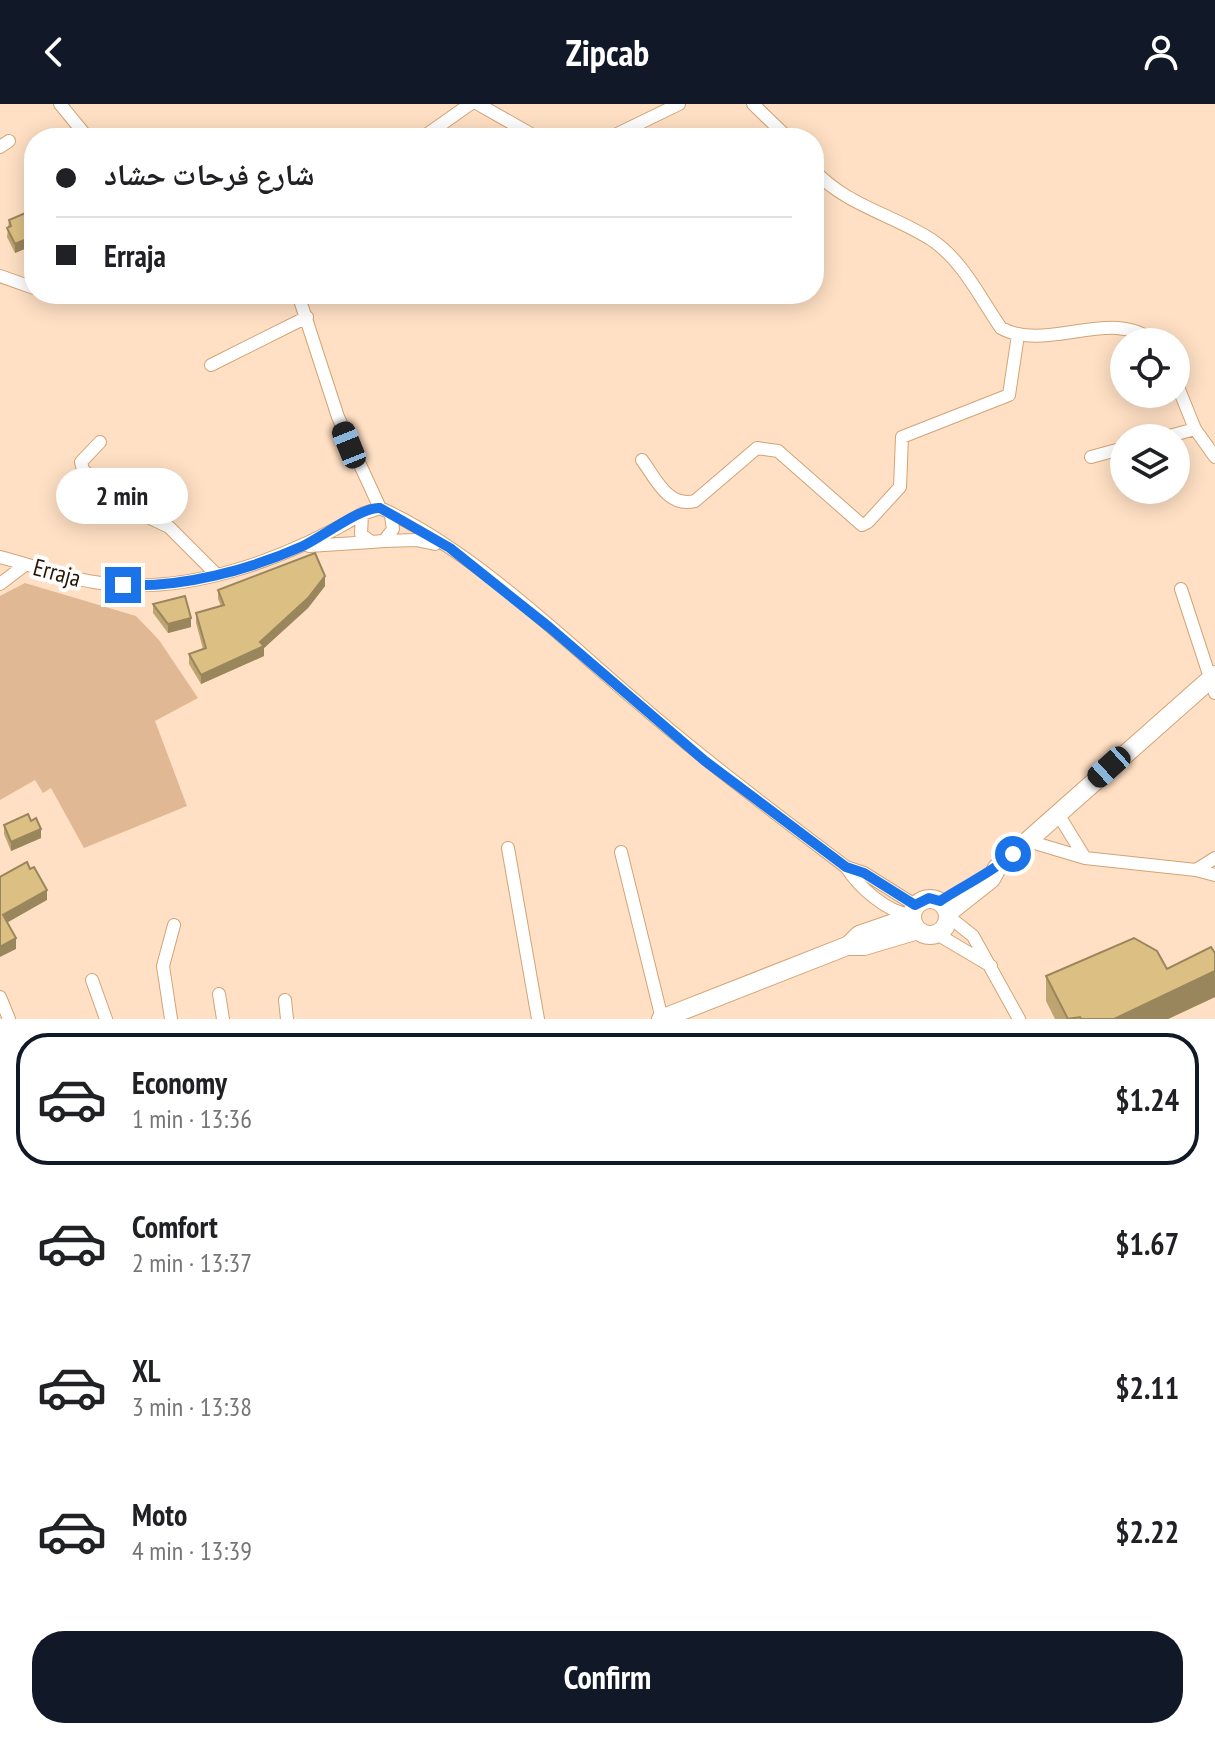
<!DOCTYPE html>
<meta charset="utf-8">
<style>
:root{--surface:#fff;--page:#f2f2f2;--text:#202124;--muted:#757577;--line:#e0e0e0;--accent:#111827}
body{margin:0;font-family:"PT Sans Narrow","Noto Naskh Arabic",sans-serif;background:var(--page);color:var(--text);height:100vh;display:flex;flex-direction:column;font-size:30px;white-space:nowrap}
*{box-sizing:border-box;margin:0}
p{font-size:26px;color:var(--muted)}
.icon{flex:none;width:44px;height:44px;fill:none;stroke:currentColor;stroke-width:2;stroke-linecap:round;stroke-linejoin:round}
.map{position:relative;height:915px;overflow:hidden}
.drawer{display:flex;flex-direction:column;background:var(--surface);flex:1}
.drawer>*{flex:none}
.hud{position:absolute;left:24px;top:24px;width:800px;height:176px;border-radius:32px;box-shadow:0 4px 20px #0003;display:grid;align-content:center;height:176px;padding:0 32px;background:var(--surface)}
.controls{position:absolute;left:1110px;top:224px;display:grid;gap:16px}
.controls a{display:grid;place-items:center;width:80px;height:80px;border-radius:50%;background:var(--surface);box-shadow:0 4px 20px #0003;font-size:40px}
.end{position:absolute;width:36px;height:36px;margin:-18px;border:10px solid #1a73e8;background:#fff;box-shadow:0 0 0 4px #fff}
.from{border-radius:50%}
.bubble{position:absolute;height:56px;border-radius:28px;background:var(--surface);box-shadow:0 4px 20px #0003;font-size:26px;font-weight:600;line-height:56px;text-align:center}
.car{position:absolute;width:24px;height:48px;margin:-24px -12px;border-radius:10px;box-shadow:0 0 6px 2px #0007;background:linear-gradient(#222 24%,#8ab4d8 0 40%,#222 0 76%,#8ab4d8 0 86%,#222 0)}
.hud b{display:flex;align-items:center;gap:28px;height:76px;font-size:30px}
.hud b+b{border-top:2px solid var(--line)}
.hud i{width:20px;height:20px;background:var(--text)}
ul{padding:14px 0 0;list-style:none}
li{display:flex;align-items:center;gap:24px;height:132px;margin:0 16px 12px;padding:0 16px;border:4px solid transparent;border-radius:32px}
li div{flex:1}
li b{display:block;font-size:30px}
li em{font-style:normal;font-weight:600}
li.active{border-color:var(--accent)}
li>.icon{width:72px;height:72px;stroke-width:1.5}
.cta{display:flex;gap:16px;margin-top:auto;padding:16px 32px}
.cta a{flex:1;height:92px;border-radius:32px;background:var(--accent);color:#fff;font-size:32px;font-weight:600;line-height:92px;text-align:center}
header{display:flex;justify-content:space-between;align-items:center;height:104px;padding:0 32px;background:var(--accent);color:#fff;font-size:36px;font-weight:600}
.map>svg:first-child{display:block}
</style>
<header><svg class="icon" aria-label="back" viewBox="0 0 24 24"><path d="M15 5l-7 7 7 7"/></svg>Zipcab<svg class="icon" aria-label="person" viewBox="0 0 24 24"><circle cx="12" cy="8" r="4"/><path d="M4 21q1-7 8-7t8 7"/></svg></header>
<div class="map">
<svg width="1215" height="915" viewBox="0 0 1215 915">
<rect width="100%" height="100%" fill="#ffe0c4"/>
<path fill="#e0b893" d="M 25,479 L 136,512 L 159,536 L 198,594 L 155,617 L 187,702 L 84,744 L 51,684 L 43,689 L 35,676 L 0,696 L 0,492 Z"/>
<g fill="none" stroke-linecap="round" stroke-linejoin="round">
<g stroke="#d3a374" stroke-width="14">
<path id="street" d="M 60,0 L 88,34
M 478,0 L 538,34
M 753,0 L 788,34
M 422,34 L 470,0
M 609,34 L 679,0
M 0,43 L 9,37
M 814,66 C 845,101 894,111 932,136 C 963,157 980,194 1001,224 C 1047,249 1113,202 1154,238
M 0,172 L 34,184
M 298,190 L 338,313 L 380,404
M 211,261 L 307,213
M 1176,278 L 1195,325 L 1215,353
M 1162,334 L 1195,325
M 100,338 L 81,358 L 83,366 L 129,404 L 169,423 L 216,470
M 1091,353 L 1124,344
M 642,356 C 656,375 668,404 695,397 L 757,344 L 778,347 L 862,421 L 868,418 L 900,383 L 902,333 L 1009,291 L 1018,231
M 391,412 L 393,425 L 384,437 L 371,438 L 361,430 L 362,410 L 380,404 C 470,444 561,533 636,597 C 704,656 775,709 846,763 C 859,783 886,808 911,811
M 384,437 L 416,436 L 435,440
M 309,442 L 371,438
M 0,453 C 32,461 62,473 94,478 C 185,493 284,456 362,410
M 0,480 L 25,461
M 1181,485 L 1215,589
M 1058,710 L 1085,754
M 1028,737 L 1085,754 L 1196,766 L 1215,771
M 508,744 L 538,915
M 621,748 L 662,915
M 846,763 L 864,769 L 915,801
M 1196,766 L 1215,754
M 948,812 L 973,832 L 1019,915
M 937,830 L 991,862
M 92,876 L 106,915
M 219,890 L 223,915
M 0,893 L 9,915
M 285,896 L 287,915
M 171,915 L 163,862 L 174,821"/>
</g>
<g stroke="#d3a374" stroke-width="20">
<path id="secondary" d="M912 813a18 18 0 1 1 36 0a18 18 0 1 1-36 0Z
M 948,809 L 991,775 L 997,764 L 1215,571
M 849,841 L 859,831 L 911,813
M 661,915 L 847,842 L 864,842 L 918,826"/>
</g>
<use href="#street" stroke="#fff" stroke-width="12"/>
<use href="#secondary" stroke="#fff" stroke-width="18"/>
</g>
<path fill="#bda471" d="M 9,116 L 34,116 L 34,141 L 15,149 L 7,133 Z
M 325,482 L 308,504 L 264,544 L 264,552 L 201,580 L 189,560 L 189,550 L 203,545 L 196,519 L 196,509 L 221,502 L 218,495 L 218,486 Z
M 153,500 L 191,523 L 168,529 L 153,509 Z
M 4,721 L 41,734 L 11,747 L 4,730 Z
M 1215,849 L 1215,893 L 1168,915 L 1055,915 L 1046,897 L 1046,872 L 1167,865 Z"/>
<path fill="#9a865c" d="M 34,132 L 34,141 L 15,149 L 15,140 Z
M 325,472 L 325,482 L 308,504 L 264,544 L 264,552 L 201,580 L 201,571 L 260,538 Z
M 191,514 L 191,523 L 168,529 L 168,520 Z
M 41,725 L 41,734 L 11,747 L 11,738 Z
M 47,786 L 47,796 L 3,821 L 3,811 Z
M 16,834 L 16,845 L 0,853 L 0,843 Z
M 1215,867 L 1215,893 L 1168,915 L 1114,915 Z"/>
<path fill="#dcbf83" stroke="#9a865c" stroke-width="2" d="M 30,107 L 34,116 L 34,132 L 15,140 L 7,124 L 11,122 L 9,116 Z
M 315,449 L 325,472 L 308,494 L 260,538 L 264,542 L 201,571 L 189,550 L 206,544 L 196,509 L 224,501 L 218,486 Z
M 185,492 L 191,514 L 168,520 L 153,500 Z
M 28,710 L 31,717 L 36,714 L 41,725 L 11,738 L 4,721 Z
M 27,758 L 30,765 L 34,763 L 47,786 L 3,811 L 16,834 L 0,843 L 0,773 Z
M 1134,834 L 1157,847 L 1167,865 L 1211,843 L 1215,849 L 1215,867 L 1114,915 L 1081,915 L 1080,913 L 1068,915 L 1046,872 Z"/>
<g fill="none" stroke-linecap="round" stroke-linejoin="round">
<path stroke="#1a73e8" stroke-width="10" d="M 123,481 C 182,484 249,466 303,442 C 322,433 363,402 380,404 L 450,444 L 549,523 L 705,657 L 846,763 L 864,769 L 915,801 L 929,794 L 940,797 C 964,781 991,769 1013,750"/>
</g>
<g text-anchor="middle" stroke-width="8" stroke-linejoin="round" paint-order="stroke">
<g font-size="24" fill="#261503" stroke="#fff">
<text transform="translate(57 469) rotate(15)" y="8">Erraja</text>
</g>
</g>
</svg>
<div class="controls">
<a><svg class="icon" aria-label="locate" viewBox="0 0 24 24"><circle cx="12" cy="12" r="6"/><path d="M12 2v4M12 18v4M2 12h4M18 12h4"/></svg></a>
<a><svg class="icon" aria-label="layers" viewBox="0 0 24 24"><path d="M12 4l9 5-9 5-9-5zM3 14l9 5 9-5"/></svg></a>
</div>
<i class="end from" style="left:1013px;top:750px"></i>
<i class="end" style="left:123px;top:481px"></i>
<div class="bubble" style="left:56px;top:364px;width:132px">2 min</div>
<i class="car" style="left:349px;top:341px;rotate:338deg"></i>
<i class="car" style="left:1109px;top:663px;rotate:228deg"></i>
<div class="hud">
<b><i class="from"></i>شارع فرحات حشاد</b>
<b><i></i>Erraja</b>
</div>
</div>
<section class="drawer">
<ul>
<li class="active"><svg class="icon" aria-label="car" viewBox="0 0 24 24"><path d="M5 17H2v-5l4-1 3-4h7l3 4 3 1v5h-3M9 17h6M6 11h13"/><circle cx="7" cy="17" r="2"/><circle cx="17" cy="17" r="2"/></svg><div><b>Economy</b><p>1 min · 13:36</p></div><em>$1.24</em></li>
<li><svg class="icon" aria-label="car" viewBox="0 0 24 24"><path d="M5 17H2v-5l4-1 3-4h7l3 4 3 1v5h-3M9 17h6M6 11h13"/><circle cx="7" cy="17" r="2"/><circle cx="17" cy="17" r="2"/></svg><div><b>Comfort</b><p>2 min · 13:37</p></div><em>$1.67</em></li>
<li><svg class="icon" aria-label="car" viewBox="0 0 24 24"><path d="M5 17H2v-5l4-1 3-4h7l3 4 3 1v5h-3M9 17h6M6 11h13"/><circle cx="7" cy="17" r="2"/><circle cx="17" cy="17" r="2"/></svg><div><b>XL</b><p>3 min · 13:38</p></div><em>$2.11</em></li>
<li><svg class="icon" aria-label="car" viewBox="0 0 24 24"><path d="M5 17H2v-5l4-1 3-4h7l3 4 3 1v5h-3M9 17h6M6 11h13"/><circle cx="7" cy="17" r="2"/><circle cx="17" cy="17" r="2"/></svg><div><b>Moto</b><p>4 min · 13:39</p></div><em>$2.22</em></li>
</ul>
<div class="cta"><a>Confirm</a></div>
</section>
